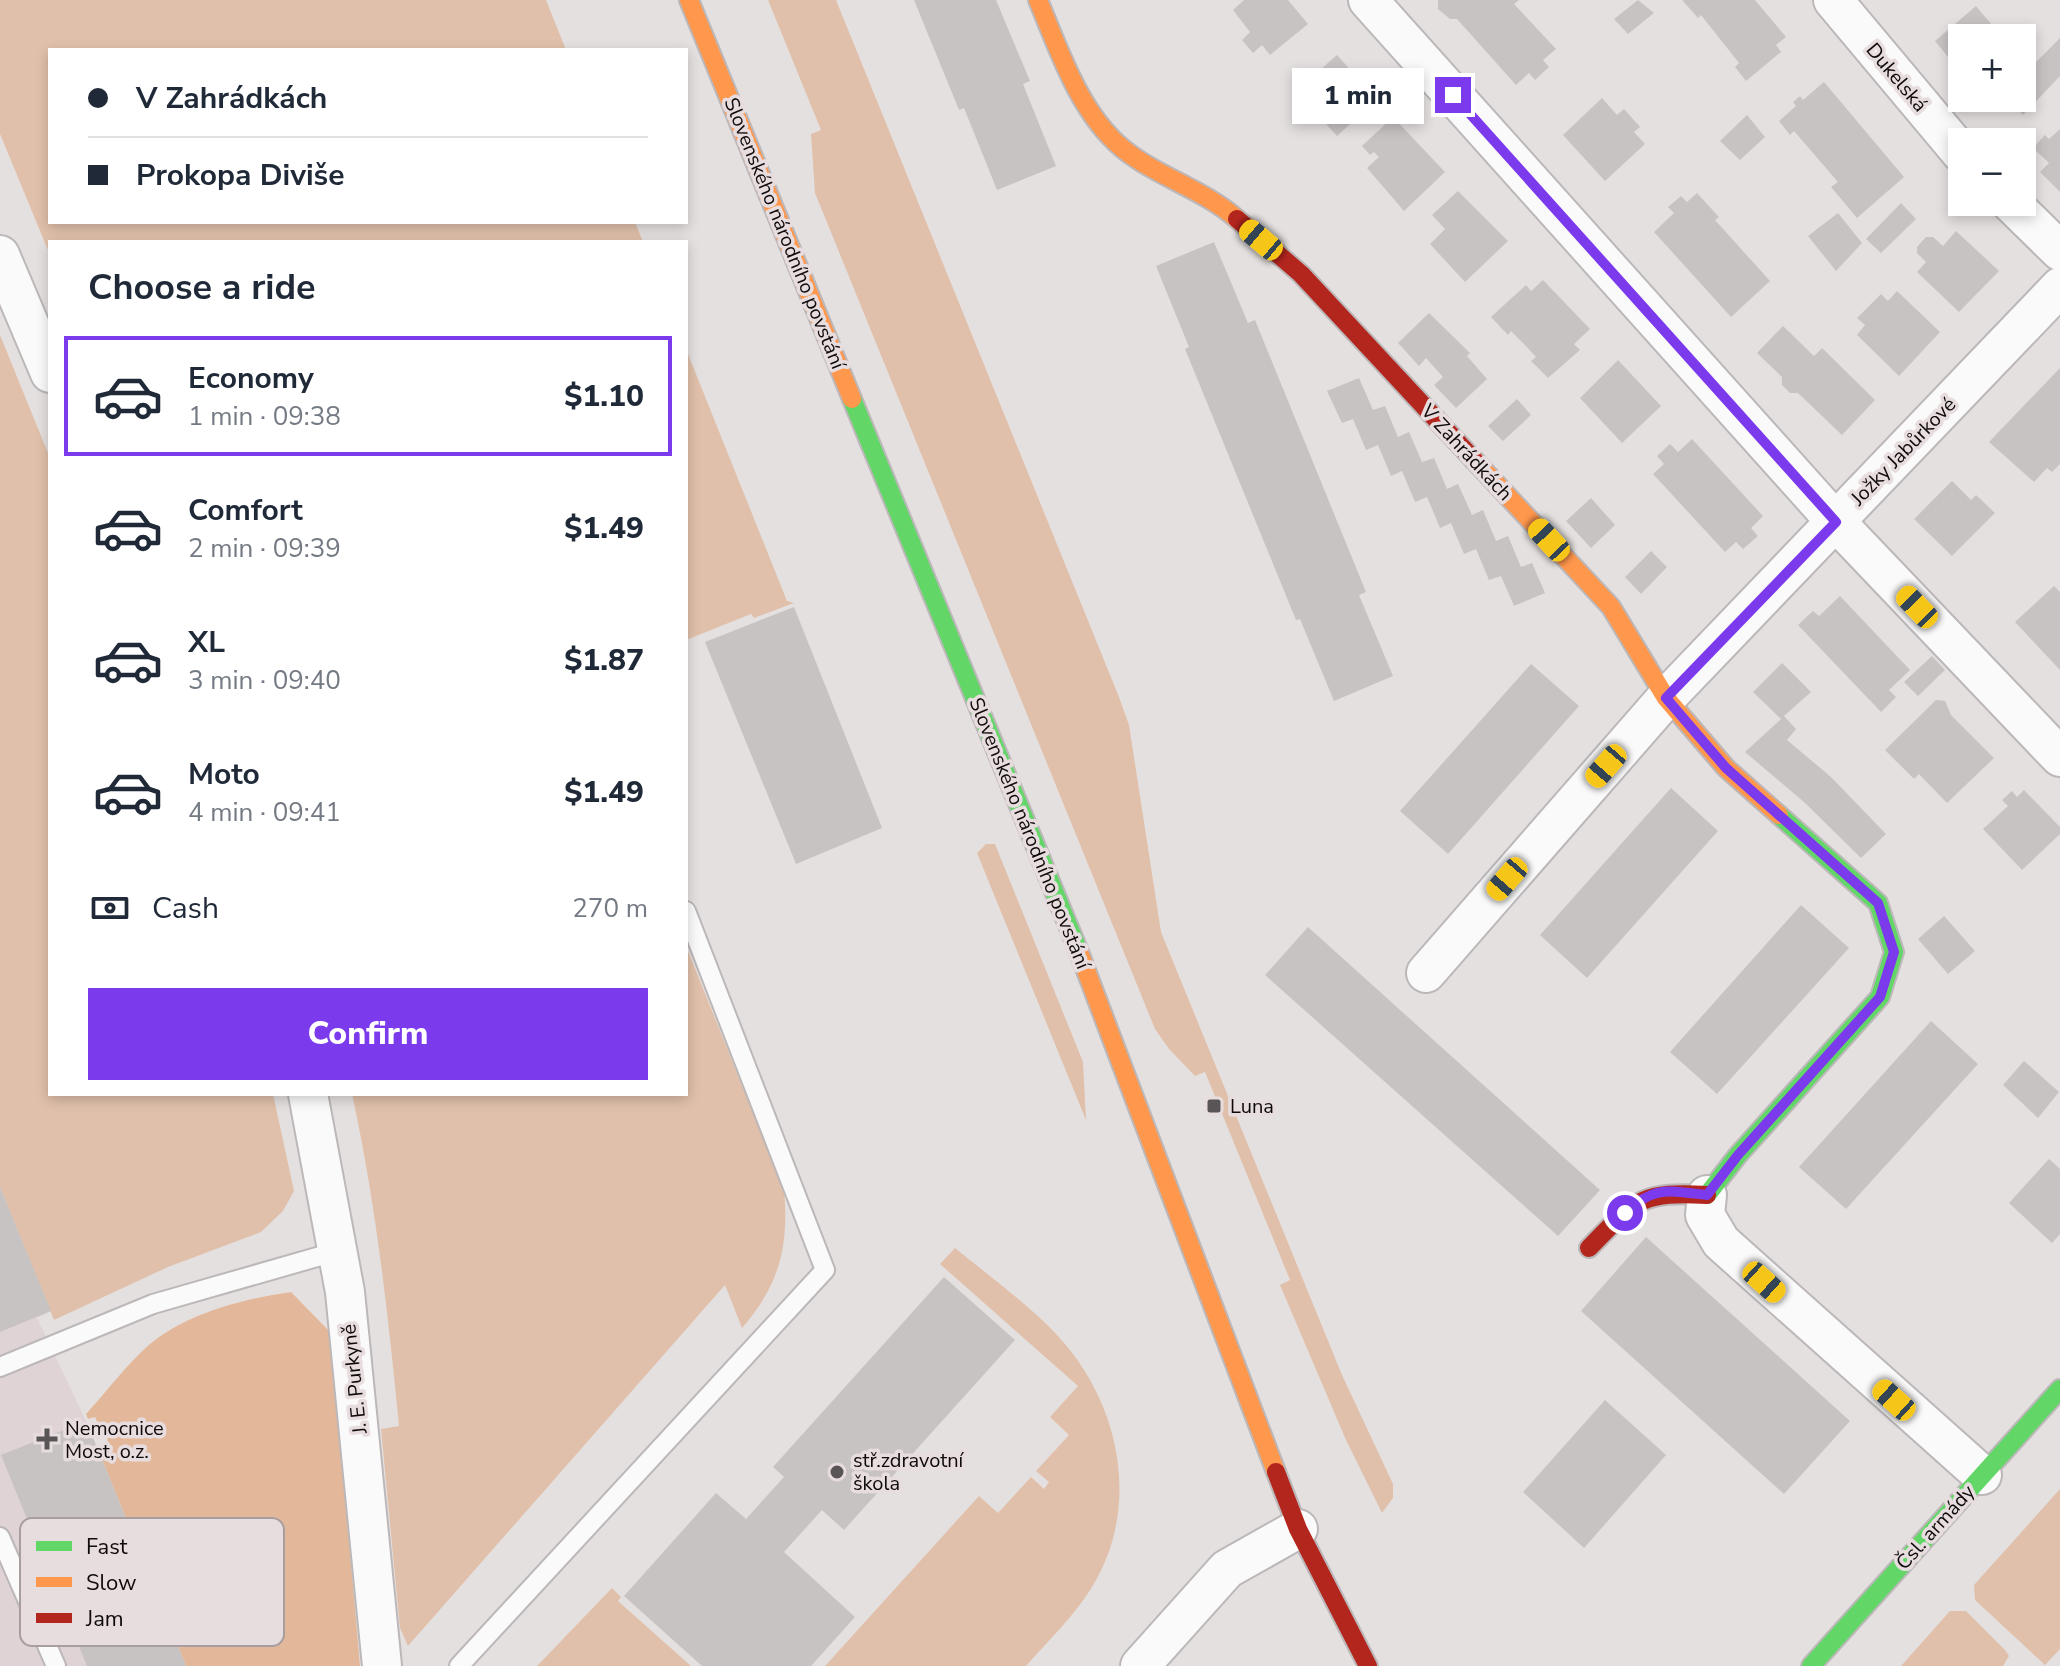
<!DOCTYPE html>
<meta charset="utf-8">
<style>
:root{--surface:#fff;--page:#f2f2f3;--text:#1f2937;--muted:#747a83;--line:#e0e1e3;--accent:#7c3aed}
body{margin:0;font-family:"Nunito Sans",sans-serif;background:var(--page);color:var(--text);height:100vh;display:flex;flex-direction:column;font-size:30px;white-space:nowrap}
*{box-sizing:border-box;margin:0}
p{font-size:26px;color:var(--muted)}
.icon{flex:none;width:44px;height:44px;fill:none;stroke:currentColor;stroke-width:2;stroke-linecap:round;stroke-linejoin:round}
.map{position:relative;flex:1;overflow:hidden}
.details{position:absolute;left:48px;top:240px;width:640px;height:856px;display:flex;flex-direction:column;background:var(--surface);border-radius:0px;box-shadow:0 4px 12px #0003}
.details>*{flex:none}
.guide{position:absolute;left:48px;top:48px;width:640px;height:176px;border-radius:0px;box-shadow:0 4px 12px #0003;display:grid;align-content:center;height:176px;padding:0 40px;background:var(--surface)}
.tools{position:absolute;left:1948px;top:24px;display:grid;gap:16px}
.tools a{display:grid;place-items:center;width:88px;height:88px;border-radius:0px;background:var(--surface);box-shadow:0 4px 12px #0003;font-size:40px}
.end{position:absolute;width:36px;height:36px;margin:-18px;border:10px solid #7c3aed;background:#fff;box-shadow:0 0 0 4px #fff}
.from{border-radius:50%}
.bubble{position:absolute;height:56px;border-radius:0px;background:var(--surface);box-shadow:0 4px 12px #0003;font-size:26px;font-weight:800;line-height:56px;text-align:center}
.car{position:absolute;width:24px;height:48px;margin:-24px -12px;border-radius:10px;box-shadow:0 0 6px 2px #0007;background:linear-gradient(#f5c518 24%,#345 0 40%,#f5c518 0 76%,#345 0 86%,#f5c518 0)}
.guide b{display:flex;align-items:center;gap:28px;height:76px;font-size:30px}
.guide b+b{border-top:2px solid var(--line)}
.guide i{width:20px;height:20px;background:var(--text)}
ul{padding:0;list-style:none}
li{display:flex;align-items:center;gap:24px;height:120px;margin:0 16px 12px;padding:0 24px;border:4px solid transparent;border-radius:0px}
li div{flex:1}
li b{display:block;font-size:30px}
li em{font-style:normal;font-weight:800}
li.on{border-color:var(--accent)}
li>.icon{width:72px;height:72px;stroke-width:1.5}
h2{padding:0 40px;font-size:36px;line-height:96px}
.pay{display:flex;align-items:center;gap:20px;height:88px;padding:0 40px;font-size:30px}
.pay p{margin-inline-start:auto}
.button{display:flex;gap:16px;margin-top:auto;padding:16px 40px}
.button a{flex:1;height:92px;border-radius:0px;background:var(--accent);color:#fff;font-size:32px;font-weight:800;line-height:92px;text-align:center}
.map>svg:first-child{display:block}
</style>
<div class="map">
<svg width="2060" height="1666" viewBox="0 0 2060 1666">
<rect width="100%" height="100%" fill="#e5e0e0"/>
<path fill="#e0d3d5" d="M 0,1187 L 51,1311 L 37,1318 L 86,1421 L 186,1666 L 0,1666 Z"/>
<path fill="#e0c0aa" d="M 0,0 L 546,0 L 566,50 L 50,50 L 50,222 L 635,222 L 643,242 L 50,242 L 50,255 L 0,134 Z
M 768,0 L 836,0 L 1119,697 L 1129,725 L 1161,932 L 1342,1375 L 1393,1484 L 1393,1498 L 1382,1513 L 1346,1440 L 1280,1285 L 1290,1280 L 1205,1072 L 1195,1076 L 1169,1049 L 1155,1029 L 815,193 L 811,134 L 821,130 Z
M 0,335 L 50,458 L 50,1094 L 273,1094 L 294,1191 L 283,1211 L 261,1232 L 168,1267 L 54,1320 L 0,1187 Z
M 686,349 L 787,601 L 794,603 L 754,618 L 751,614 L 686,640 Z
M 986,844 L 995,844 L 1083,1062 L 1086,1120 L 977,853 Z
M 686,946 L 784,1190 C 789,1246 780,1284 742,1328 L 725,1285 L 408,1646 L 400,1628 L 381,1429 L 399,1426 C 388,1314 376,1204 352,1094 L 686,1094 Z
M 955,1248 C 989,1276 1027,1303 1057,1335 C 1120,1402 1142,1506 1092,1587 C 1074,1616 1049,1640 1026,1666 L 825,1666 L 979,1496 L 998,1513 L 1031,1477 L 1044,1489 L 1049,1482 L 1036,1471 L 1069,1435 L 1050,1417 L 1078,1386 L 940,1264 Z
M 2060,1489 L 2060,1649 L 2045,1665 L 1975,1600 L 1974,1585 Z
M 612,1588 L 621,1597 L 618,1601 L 691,1666 L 537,1666 Z
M 1950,1611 L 1966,1611 L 2005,1650 L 2009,1656 L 2003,1666 L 1901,1666 Z"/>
<path fill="#e3b89a" d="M 291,1292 L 331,1333 L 360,1666 L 186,1666 L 101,1457 L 110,1453 L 106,1433 L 102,1433 L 95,1417 L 88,1419 L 86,1414 C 107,1391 127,1364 150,1344 C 188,1313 243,1299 291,1292 Z"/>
<path fill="#c7c3c2" d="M 914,0 L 996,0 L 1030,81 L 1023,84 L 1056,166 L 997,190 L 964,108 L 959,110 Z
M 1244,0 L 1288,0 L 1308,24 L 1270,55 L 1262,45 L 1253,53 L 1242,40 L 1250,32 L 1233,10 Z
M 1438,0 L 1519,0 L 1514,4 L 1556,49 L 1543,60 L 1549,67 L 1535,80 L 1529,73 L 1516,85 L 1457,19 L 1450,19 L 1438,9 Z
M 1638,0 L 1654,13 L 1628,34 L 1614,19 Z
M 1682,0 L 1755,0 L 1786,37 L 1776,45 L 1781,52 L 1746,81 L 1735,67 L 1739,63 L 1701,15 L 1698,18 Z
M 1976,6 L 2003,38 L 1962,38 L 1962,74 L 1935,41 Z
M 2060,38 L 2060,76 L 2023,115 L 2006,98 L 2022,98 L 2022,76 Z
M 1337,55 L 1377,100 L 1337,136 L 1296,91 Z
M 1824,82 L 1904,177 L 1857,218 L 1831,187 L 1838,182 L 1794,131 L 1790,135 L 1779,121 L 1796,106 L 1793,102 L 1800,96 L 1803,100 Z
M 1602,98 L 1617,115 L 1624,109 L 1640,127 L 1634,132 L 1645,144 L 1605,181 L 1563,135 Z
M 1747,115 L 1765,137 L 1740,160 L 1720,141 Z
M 1393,117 L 1445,172 L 1404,211 L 1367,168 L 1379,157 L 1374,152 L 1370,155 L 1362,146 Z
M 2060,129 L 2060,192 L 2040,172 L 2049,163 L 2033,148 L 2045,135 L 2049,139 Z
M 1458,191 L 1508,241 L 1465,282 L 1430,244 L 1445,229 L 1432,215 Z
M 1697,193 L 1719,217 L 1715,220 L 1770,281 L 1731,317 L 1654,232 L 1674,213 L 1668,207 L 1681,196 L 1687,202 Z
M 1901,203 L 1916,219 L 1881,253 L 1866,239 Z
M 1838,213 L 1862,243 L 1836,271 L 1808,236 Z
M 1956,231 L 1999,271 L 1959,312 L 1917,272 L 1926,262 L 1917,253 L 1917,247 L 1926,237 L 1933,237 L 1943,246 Z
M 1214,242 L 1248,323 L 1255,320 L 1366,592 L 1359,595 L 1393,676 L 1334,701 L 1300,619 L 1296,620 L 1185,349 L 1189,347 L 1156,266 Z
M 1543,280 L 1590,329 L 1574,344 L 1580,350 L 1548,378 L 1531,361 L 1536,357 L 1524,344 L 1511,331 L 1508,335 L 1491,317 L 1526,285 L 1531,291 Z
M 1897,291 L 1940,332 L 1899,376 L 1857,335 L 1865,325 L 1857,318 L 1881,294 L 1888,301 Z
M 1429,313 L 1470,353 L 1467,356 L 1487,379 L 1456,408 L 1434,385 L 1443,377 L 1426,358 L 1419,366 L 1398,343 Z
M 1783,326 L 1814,356 L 1822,348 L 1875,400 L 1842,435 L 1798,393 L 1790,393 L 1782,385 L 1782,377 L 1757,353 Z
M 1618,360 L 1661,406 L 1622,443 L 1580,398 Z
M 2060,368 L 2060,464 L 2052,472 L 2047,468 L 2034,482 L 1989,442 Z
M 1359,378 L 1373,410 L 1385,406 L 1398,437 L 1409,432 L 1422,462 L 1434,458 L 1447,489 L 1458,484 L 1472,515 L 1483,510 L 1496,541 L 1508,536 L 1521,567 L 1532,563 L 1545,593 L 1514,606 L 1501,576 L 1489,580 L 1476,549 L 1464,554 L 1451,523 L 1440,528 L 1427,497 L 1415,502 L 1402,471 L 1391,476 L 1378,445 L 1366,450 L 1353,419 L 1342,423 L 1327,391 Z
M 1517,399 L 1531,415 L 1503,441 L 1488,426 Z
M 1692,439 L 1763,516 L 1751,528 L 1758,536 L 1743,549 L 1736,542 L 1725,552 L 1653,474 L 1664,464 L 1657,456 L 1670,444 L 1678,452 Z
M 1952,481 L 1971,500 L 1976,495 L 1995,513 L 1952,556 L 1914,519 Z
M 1591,498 L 1615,525 L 1591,548 L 1566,521 Z
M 1651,551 L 1667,567 L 1641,594 L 1625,577 Z
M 2054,586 L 2060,592 L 2060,670 L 2015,622 Z
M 1840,596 L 1910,670 L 1889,690 L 1896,697 L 1881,712 L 1798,625 L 1813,611 L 1819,616 Z
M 794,607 L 882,828 L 796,864 L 705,642 Z
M 1932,656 L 1945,670 L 1918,696 L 1904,682 Z
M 1782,663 L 1811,692 L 1784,716 L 1796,729 L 1787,740 L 1831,777 L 1886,834 L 1861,858 L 1804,802 L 1745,752 L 1781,719 L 1753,692 Z
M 1531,664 L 1579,706 L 1448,854 L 1400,811 Z
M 1936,700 L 1945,701 L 1951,715 L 1994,758 L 1947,803 L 1919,774 L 1914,779 L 1885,750 Z
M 1671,788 L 1718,831 L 1587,978 L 1540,935 Z
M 2024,790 L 2060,827 L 2060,834 L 2022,870 L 1983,829 L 2008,806 L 2002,800 L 2012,791 L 2017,797 Z
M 1801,905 L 1849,948 L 1717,1094 L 1670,1052 Z
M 1944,916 L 1975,951 L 1948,974 L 1918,939 Z
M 1308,927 L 1600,1190 L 1558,1236 L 1265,975 Z
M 1931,1021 L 1978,1064 L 1846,1209 L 1799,1167 Z
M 2024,1061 L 2059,1092 L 2038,1118 L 2003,1085 Z
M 2049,1159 L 2060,1169 L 2060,1234 L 2052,1243 L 2009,1203 Z
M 0,1187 L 51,1311 L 0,1332 Z
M 1646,1237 L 1850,1421 L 1784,1494 L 1581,1311 Z
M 944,1277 L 1015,1340 L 844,1530 L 822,1510 L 784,1552 L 855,1617 L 811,1666 L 702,1666 L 624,1596 L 716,1493 L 746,1519 L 784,1477 L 773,1467 Z
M 1605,1400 L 1666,1455 L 1584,1548 L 1523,1492 Z
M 86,1421 L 101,1457 L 186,1666 L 87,1666 L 1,1455 Z"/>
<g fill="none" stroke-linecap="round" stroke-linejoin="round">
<g stroke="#bcb7b8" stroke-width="22">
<path id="lane" d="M 0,1367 L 153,1304 L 338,1251
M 0,1537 L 56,1666
M 459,1666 L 825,1270 L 686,911"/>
</g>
<g stroke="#bcb7b8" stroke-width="42">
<path id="street" d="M 1368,0 L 1836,522 L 2060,757
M 1833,0 L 1962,154
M 2010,202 L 2060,251
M 0,255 L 50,373
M 1426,973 L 1666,698 L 2060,287
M 308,1094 L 345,1292 L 382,1666
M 1707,1195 L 1705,1215 L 1721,1242 L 1982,1475
M 1140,1666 L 1227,1569 L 1298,1529"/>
</g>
<g stroke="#bcb7b8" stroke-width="22">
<path id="fast" d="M 852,399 L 1079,952
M 1707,1195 L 1738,1155 L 1880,997 L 1894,952 L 1878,903 L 1779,815
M 1811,1666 L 2060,1389"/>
</g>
<g stroke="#bcb7b8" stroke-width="22">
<path id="slow" d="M 689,0 L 852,399
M 1038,0 C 1059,50 1079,112 1122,148 C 1157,177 1203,189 1237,219
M 1474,460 L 1611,607 L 1666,698 L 1726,768 L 1779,815
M 1079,952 L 1276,1472"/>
</g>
<g stroke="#bcb7b8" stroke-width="22">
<path id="jam" d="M 1237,219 L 1301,274 L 1474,460
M 1589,1248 C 1635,1201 1639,1191 1707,1195
M 1276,1472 L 1298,1529 L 1368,1666"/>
</g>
<use href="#lane" stroke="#fbfafa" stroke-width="18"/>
<use href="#street" stroke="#fbfafa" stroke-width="38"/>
<use href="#fast" stroke="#63d668" stroke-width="18"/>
<use href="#slow" stroke="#ff974d" stroke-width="18"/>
<use href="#jam" stroke="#b3261e" stroke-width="18"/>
</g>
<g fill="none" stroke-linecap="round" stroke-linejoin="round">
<path stroke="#7c3aed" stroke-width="10" d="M 1453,95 L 1836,522 L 1666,698 L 1726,768 L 1878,903 L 1894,952 L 1880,997 L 1738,1155 L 1707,1195 C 1670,1191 1654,1185 1625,1213"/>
</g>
<g fill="#595556" stroke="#e8ddde" stroke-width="3">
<rect x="1206" y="1098" width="16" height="16" rx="4"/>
<path d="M43 1427h8v8h8v8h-8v8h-8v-8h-8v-8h8z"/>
<circle cx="837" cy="1472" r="8"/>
</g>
<g text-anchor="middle" stroke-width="7" stroke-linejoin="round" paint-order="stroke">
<g font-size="20" fill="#0e0a0b" stroke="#e8ddde">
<text transform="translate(1897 77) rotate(50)" y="7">Dukelská</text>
<text transform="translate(785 233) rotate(68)" y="7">Slovenského národního povstání</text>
<text transform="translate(1903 451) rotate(-46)" y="7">Jožky Jabůrkové</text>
<text transform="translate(1467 452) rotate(47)" y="7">V Zahrádkách</text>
<text transform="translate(1030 833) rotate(68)" y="7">Slovenského národního povstání</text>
<text transform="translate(354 1379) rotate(-96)" y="7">J. E. Purkyně</text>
<text transform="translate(1935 1527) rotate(-48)" y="7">Čsl. armády</text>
</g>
<g font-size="20" fill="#0e0a0b" stroke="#e8ddde" text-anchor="start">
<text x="1230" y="1113">Luna</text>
<text x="65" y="1435">Nemocnice<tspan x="65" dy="23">Most, o.z.</tspan></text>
<text x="853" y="1467">stř.zdravotní<tspan x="853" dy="23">škola</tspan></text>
</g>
</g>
<rect x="20" y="1518" width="264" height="128" rx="12" fill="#e8ddde" stroke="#a79e9f" stroke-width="2"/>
<rect x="36" y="1541" width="36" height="10" fill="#63d668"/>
<rect x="36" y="1577" width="36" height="10" fill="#ff974d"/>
<rect x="36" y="1613" width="36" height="10" fill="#b3261e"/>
<g font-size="22" fill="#0e0a0b">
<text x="86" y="1554">Fast</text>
<text x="86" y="1590">Slow</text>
<text x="86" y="1626">Jam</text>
</g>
</svg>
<div class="tools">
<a>+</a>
<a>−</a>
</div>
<i class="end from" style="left:1625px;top:1213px"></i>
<i class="end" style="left:1453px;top:95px"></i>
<div class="bubble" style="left:1292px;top:68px;width:132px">1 min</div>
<i class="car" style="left:1261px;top:240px;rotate:310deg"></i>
<i class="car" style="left:1549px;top:540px;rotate:317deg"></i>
<i class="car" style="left:1917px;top:607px;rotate:316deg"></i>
<i class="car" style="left:1606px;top:766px;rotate:221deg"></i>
<i class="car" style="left:1507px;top:879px;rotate:221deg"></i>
<i class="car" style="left:1764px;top:1282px;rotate:132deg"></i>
<i class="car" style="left:1894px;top:1400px;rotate:312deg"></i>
<div class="guide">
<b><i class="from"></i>V Zahrádkách</b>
<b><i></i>Prokopa Diviše</b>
</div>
<section class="details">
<h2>Choose a ride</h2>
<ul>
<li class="on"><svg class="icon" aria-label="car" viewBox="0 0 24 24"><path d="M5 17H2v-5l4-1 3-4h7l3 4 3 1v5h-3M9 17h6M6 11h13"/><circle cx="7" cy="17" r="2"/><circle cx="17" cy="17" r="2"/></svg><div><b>Economy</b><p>1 min · 09:38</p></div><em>$1.10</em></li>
<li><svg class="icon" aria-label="car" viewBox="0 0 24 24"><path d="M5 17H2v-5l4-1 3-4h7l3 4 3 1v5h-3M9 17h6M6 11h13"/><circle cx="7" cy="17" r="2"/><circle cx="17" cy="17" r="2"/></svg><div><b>Comfort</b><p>2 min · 09:39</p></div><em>$1.49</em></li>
<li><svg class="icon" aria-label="car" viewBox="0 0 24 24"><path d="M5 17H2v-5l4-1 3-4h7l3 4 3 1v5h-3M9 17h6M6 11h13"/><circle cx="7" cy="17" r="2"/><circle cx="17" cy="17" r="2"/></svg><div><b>XL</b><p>3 min · 09:40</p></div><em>$1.87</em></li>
<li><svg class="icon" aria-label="car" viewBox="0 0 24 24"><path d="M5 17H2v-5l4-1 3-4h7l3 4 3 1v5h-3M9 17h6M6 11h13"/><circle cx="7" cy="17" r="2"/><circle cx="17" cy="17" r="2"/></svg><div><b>Moto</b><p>4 min · 09:41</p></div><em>$1.49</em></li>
</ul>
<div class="pay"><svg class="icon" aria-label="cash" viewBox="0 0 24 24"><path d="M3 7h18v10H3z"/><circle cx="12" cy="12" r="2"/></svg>Cash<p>270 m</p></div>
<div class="button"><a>Confirm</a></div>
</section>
</div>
